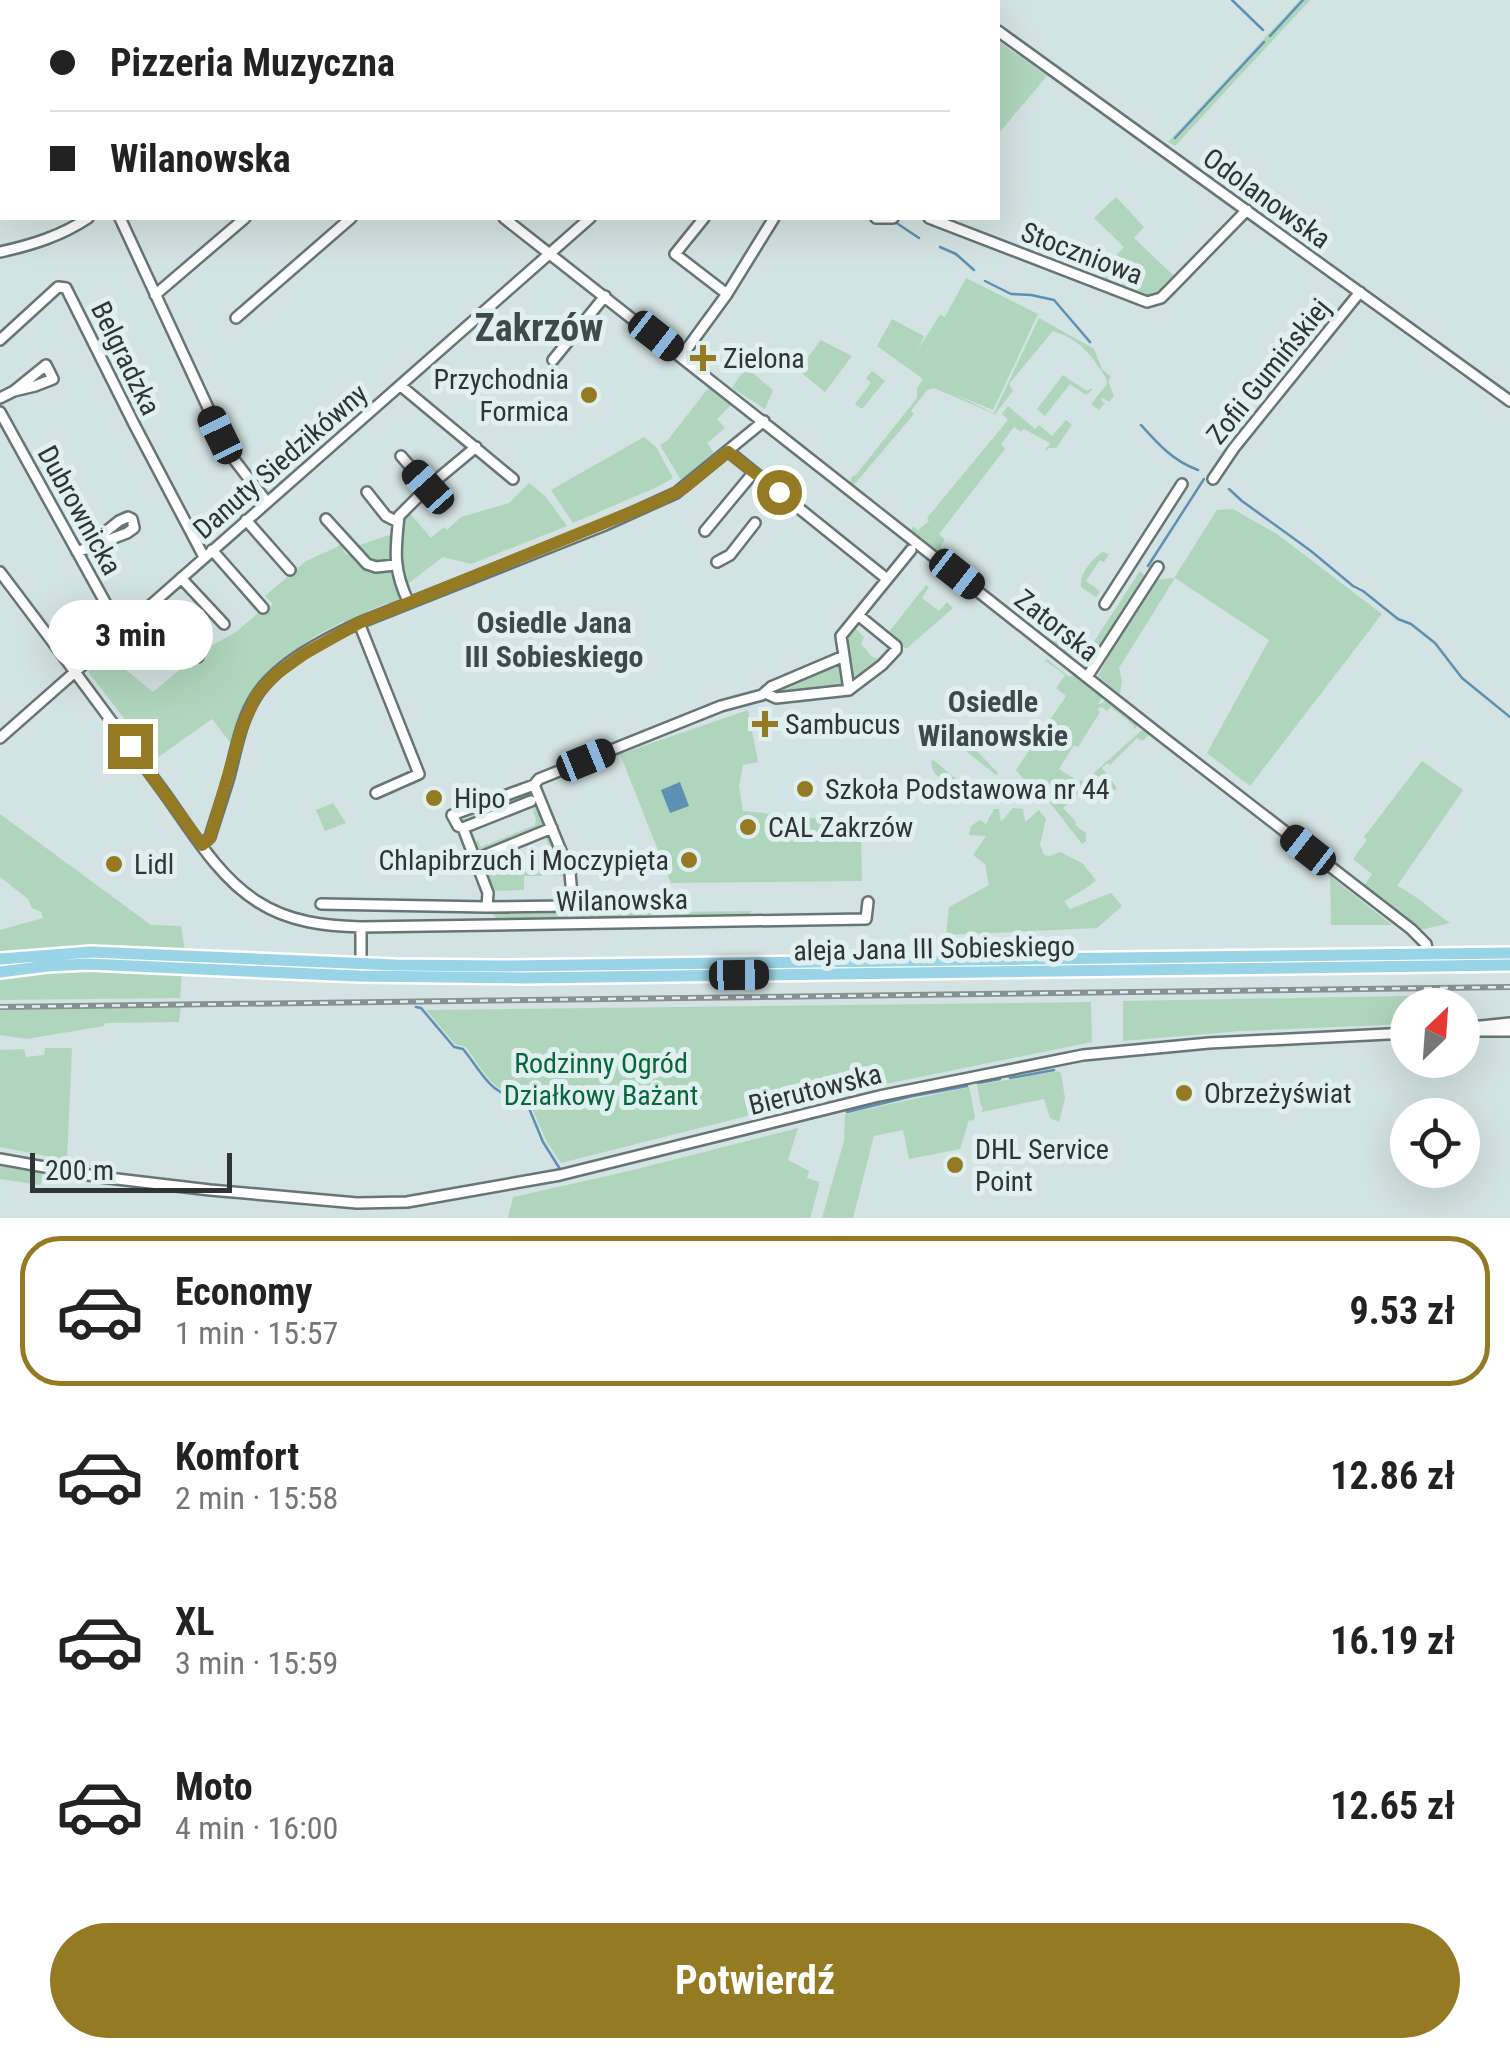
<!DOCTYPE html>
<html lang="pl">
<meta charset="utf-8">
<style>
:root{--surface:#fff;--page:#f6f6f6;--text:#222;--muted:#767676;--line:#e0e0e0;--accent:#947a22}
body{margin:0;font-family:"Roboto Condensed",sans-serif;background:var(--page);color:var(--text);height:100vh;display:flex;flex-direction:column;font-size:38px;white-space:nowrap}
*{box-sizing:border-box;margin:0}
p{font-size:32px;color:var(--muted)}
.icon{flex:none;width:55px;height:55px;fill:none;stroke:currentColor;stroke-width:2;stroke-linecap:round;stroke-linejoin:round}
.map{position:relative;height:1218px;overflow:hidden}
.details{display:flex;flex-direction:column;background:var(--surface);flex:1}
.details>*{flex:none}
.banner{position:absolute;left:0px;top:0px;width:1000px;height:220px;box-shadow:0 10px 40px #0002;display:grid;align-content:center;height:220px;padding:0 50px;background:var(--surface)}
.needle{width:65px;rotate:25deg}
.controls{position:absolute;left:1390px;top:988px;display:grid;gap:20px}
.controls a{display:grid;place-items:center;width:90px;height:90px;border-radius:50%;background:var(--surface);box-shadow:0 10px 40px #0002;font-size:50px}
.scale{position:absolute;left:30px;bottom:25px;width:202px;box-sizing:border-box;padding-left:10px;border:5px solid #2f3434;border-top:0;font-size:28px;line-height:35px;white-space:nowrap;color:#2f3434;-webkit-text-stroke:8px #e0eff0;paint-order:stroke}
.end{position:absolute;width:45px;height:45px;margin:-22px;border:12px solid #947a22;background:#fff;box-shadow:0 0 0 5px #fff}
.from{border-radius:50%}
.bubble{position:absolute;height:70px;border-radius:35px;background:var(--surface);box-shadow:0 10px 40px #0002;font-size:32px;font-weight:700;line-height:70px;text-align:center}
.car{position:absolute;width:30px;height:60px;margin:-30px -15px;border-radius:12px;box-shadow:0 0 8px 2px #0007;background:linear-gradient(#222 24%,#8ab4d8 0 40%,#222 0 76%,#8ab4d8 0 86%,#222 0)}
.banner b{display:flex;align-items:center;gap:35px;height:95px;font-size:38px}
.banner b+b{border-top:2px solid var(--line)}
.banner i{width:25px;height:25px;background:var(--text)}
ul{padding:18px 0 0;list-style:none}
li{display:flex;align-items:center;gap:30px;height:150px;margin:0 20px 15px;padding:0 30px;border:5px solid transparent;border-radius:40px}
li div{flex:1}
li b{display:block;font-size:38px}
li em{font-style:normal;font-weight:700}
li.current{border-color:var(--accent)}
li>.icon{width:90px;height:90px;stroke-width:1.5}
.cta{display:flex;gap:20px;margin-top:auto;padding:20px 50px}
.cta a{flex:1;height:115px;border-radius:60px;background:var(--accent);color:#fff;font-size:40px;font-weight:700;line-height:115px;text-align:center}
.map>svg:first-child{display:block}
</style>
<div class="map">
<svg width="1510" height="1218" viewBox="0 0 1510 1218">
<rect width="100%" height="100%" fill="#d3e2e2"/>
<path fill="#afd6bc" d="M 1300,0 L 1310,0 L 1175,146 L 1168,142 Z
M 998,41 L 1047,76 L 998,134 Z
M 1116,197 L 1144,227 L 1134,238 L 1175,277 L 1156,296 L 1144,296 L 1096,277 L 1124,247 L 1094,218 Z
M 966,278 L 1038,314 L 993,410 L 954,394 L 994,413 L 1039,318 L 1094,349 L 1102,369 L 1111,377 L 1108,381 L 1114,396 L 1109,402 L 1102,398 L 1101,400 L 1105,403 L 1099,410 L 1091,404 L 1107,384 L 1106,378 C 1090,353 1080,340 1053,331 L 1009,384 L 1013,391 L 995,414 L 934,388 L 927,390 L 911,411 L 914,414 L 854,485 L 850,482 L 853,475 L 855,476 L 917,398 L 917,389 L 923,379 L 877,346 L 892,319 L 924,336 L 918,349 L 940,315 L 945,317 Z
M 821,340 L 852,356 L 825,392 L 798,370 Z
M 746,367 L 773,390 L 765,409 L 732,388 Z
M 872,371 L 885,381 L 862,409 L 855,404 L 871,383 L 866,378 Z
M 1063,375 L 1087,391 L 1091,388 L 1092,390 L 1086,395 L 1070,384 L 1045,416 L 1037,409 Z
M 709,387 L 718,392 L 731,405 L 717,419 L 725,428 L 707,443 L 714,453 L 681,480 L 660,445 L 667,441 Z
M 1008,406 L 1035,429 L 1039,425 L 1052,436 L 1066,420 L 1072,425 L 1056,448 L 1049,448 L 1047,451 L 1045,450 L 1050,443 L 1024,429 L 1021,432 L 1014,427 L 1001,444 L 1005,449 L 939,534 L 945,540 L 940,547 L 958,561 L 956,563 C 941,551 926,543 911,531 L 913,526 L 918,530 L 929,521 L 927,518 L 1008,420 L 1002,414 Z
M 644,437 L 656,447 L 673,478 L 657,487 L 573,523 L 551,490 Z
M 529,483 L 545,496 L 567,526 L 471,564 L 443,557 L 405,586 C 398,563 396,531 407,510 L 431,538 L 444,527 L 447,530 L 461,517 L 509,503 Z
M 1233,509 L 1277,534 L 1382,614 L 1250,786 L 1207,753 L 1269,640 L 1175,578 L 1119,668 L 1122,680 L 1120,694 L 1098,676 L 1118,639 L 1155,580 L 1174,578 L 1217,510 Z
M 395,533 L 392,559 L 389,562 L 372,564 L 354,547 Z
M 341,543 L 345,545 L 343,550 L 347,555 L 351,553 L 369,570 L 392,571 L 402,596 L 399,602 L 392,605 L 387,603 L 368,611 L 369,616 L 347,625 L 344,621 L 317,635 L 273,666 L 275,671 L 267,678 L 233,746 L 212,719 L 153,761 L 142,746 L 143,743 L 89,673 L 88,666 L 100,656 L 110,657 L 153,692 L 194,658 L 197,661 L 206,654 L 204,650 L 236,632 L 258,613 L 255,608 L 257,605 L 264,612 L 273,604 L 265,596 L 306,561 L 337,547 Z
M 1102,552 L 1109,554 L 1104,562 L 1100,560 L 1086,581 L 1100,591 L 1096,597 L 1081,587 C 1080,572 1091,561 1102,552 Z
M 1140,571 L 1147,578 L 1092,662 L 1084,657 Z
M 926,585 L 929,587 L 922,598 L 939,611 L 947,602 L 953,608 L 906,649 L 888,633 Z
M 1064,624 L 1083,637 L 1070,655 L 1048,639 L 1058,625 L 1062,627 Z
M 853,626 L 864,637 L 861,644 L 872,657 L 879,658 L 891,643 L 894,649 L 858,682 L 852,683 L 847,636 Z
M 1047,659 L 1068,676 L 1076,676 L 1102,697 L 1098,704 L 1103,703 L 1106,699 L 1138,724 L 1136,728 L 1133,729 L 1134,726 L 1111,707 L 1107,711 L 1102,707 L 1097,709 L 1100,712 L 1078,747 L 1074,745 L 1059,769 L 1078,781 L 1086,780 L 1142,730 L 1150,734 L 1142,741 L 1137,738 L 1110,765 L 1107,763 L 1102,768 L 1117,788 L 1102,799 L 1110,788 L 1098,776 L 1063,808 L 1076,822 L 1075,825 L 1086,833 L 1086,841 L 1082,844 L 1044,795 L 1043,788 L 1037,796 L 1016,770 L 1066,696 L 1056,688 L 1065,675 L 1047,662 L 1044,663 Z
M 837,663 L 843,666 L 844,687 L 777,695 L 773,692 Z
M 748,710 L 758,762 L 743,765 L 739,786 L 743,811 L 843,821 L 844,831 L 861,831 L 862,881 L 671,883 L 620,754 Z
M 952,725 L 998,773 L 996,775 L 947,736 Z
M 932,759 L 970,790 L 967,796 L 974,790 L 967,798 L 964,798 L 961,793 L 964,790 L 963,795 L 966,797 L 965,789 L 960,791 C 949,780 928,778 932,759 Z
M 1422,761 L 1463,790 L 1397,886 C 1417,895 1432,911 1450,923 L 1420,930 L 1364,886 L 1372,874 L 1353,859 L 1367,840 L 1364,837 Z
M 527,789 L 533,790 L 546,823 L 543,830 L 540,824 L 541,830 L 479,855 L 475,854 L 466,830 L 481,823 L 482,826 L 470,831 L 475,842 L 478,841 L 481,847 L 535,825 L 536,819 L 532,807 L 524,809 L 522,806 L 531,803 L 537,815 L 532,803 L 536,804 L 533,796 L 468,821 L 468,824 L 463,826 L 458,821 L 471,816 L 470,811 L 473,810 L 475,814 L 482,812 L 480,807 L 482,806 L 485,810 L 495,806 L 494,801 L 500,804 L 499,800 L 501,798 L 504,803 L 519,797 L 518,792 L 522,790 L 524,795 L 528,794 Z
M 333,803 L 346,823 L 325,831 L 316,810 Z
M 1013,808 L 1023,809 L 1025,822 L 1039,810 L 1046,819 L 1040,844 L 1044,855 L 1049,856 L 1060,852 L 1082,863 L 1096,880 L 1085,889 L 1064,901 L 1070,909 L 1111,893 L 1122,906 L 1097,928 L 946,935 L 949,907 L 989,885 L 985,864 L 973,855 L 986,836 L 969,835 L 971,826 L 980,820 L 986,824 L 994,809 L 999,809 L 1001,822 Z
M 0,814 L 151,925 L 181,926 L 185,951 L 71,948 L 2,954 L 10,975 L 67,968 L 182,971 L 180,998 L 0,1000 L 0,930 L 43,918 L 41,912 L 32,908 L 28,899 L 0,877 Z
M 544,834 L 550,835 L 559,852 L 557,855 L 543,860 L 543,863 L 547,862 L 543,863 L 544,866 L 561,860 L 569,878 L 564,879 L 564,876 L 552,875 L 551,870 L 543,869 L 542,876 L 524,876 L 524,890 L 490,891 L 479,864 L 483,858 L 488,872 L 494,876 L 527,862 L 527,860 L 551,851 Z
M 1330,876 L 1392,925 L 1331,925 Z
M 752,911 L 746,917 L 674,918 L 669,912 Z
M 653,912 L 649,917 L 641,918 L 583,919 L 577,913 Z
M 569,913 L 566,917 L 558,919 L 498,920 L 492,914 Z
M 1510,957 L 1510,961 L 507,974 L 368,971 L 367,968 Z
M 1461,995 L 1461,1005 L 1408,1005 L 1407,1024 L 1241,1031 L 1123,1041 L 1123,1001 Z
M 1091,1002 L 1092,1042 L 831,1095 L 561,1163 L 547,1142 L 528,1099 C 489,1091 487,1075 466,1047 L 455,1044 L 426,1010 Z
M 181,1007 L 179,1022 L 105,1023 L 104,1026 L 27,1039 L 0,1035 L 0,1009 Z
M 45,1048 L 72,1048 L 67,1160 L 0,1147 L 0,1050 L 24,1049 L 26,1057 L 44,1055 Z
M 1058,1071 L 1061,1073 L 1065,1098 L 1059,1122 L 1050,1118 L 1044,1099 L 982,1112 L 983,1107 L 981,1106 L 977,1085 Z
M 969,1087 L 975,1117 L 973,1121 L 969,1120 L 960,1149 L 909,1159 L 903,1130 L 874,1136 L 853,1218 L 822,1218 L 844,1141 L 845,1114 Z
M 798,1128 L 788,1160 L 809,1171 L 807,1178 L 820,1182 L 810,1218 L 508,1218 L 513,1197 L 625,1172 Z
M 0,1166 L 42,1173 L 41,1185 L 0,1179 Z"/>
<path fill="#5d90b4" d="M 680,782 L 689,806 L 670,813 L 661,790 Z"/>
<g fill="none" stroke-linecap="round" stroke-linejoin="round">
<path stroke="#5d90b4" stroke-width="2.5" d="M 1232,0 L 1263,30
M 1270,36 L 1303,0
M 1175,138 L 1264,42
M 895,222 L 919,238
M 940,247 L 956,254 L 974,270
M 985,281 L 1011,294 L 1031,295 L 1054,300 L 1090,342
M 1141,425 C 1158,444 1173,461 1198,470
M 1229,489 L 1242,501 L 1311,551 L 1353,586 L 1363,591 L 1398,619 L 1411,624 L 1435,643 L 1462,678 L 1510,717
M 1148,566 L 1204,479
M 416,1007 L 421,1008 L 454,1047 L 463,1049 C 485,1076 488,1094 526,1101 L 543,1142 L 560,1169
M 1010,1078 L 1054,1070
M 978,1083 L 1000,1079
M 847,1112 L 913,1096 L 967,1086"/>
<g stroke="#687575" stroke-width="14">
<path id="minor" d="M 492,0 L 502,2
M 823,0 L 826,2
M 954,0 L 958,2
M 212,2 L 215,0
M 246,2 L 249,0 L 251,2
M 440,2 L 442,0
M 998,31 L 1510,401
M 0,74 L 2,73
M 120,218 L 229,453 L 267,502
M 504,218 L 1164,738 L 1411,929 L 1426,944 L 1428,954
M 704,218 L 675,254 L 727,294
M 876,218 L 893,218
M 929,218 L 1147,302 L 1161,298 L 1171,288 L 1247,210
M 0,252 C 32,245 61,236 88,218
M 155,295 L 245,218
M 236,318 L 351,218
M 0,340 L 58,287 L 66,288 L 135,426 L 204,557
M 681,357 L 727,294 L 774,218
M 553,360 L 605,296
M 401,386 L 513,479
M 0,398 L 14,391 L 46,365 L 53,379 L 35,386 L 14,391
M 0,412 L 121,631
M 729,452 L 887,579
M 401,456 L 428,487
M 1213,479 L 1234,448 L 1360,292
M 367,492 L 386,516 L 398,522
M 326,519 L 367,564 L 376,567 L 395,565
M 246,520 L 290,570
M 705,531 L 754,472
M 212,550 L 263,608
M 77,552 L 127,533 L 134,528 L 132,519 L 128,517 L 119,521 L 84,549
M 717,562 L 730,555 L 755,523
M 0,572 C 54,643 107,715 160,787 C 189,826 216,876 258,902 C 289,922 325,926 361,927 L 361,964 L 355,969 L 343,973
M 181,578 L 224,624
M 409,603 C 393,571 395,551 399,516 L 428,487 L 476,447
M 1105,604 L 1182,484
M 150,606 L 198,657
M 359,623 L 419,774 L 376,793
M 1087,677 L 1158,567
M 849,690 L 882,665 L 896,650 L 896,646 L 858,615
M 765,693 L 776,698 L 849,690 L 841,636 L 911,550
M 0,738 L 590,218
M 534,785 L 570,873 L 573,906
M 463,828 L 458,826 L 452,815 L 534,785 L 539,779 L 721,706 L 762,695 L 771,687 L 844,656
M 202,845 L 210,837 C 216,817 223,797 229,777 C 236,750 241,719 257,695 C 278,663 325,639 359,623 L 605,525 L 676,493 L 764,421
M 481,857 L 552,828
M 321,904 L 487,907 L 654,905
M 487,907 L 488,893 L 463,828 L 531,801
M 361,927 L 866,919 L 868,902
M 1462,1028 L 1510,1023
M 1465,1031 L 1510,1031
M 0,1159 L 100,1177 L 210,1190 L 357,1203 L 407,1202 L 560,1175 L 879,1096 L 1083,1055 L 1209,1043 L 1408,1033"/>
</g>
<g stroke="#fff" stroke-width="16">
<path id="major" d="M 0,959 L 91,952 L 395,965 L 501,966 L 1510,953
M 0,972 L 47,966 L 88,964 L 358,976 L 526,978 L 1510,965"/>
</g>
<use href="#minor" stroke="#fff" stroke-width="9"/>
<use href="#major" stroke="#98d4e5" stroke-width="11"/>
<g stroke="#879191" stroke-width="6">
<path id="rail" d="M 0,1007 L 1510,987"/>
</g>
<use href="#rail" stroke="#e0eff0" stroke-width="2.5" stroke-dasharray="8" stroke-linecap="butt"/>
</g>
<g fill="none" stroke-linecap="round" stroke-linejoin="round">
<path stroke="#947a22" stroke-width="12" d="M 130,746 L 202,845 L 210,838 L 242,727 L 257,694 L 276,674 L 304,654 L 359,623 L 661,500 L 684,488 L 728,452 L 779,492"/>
</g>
<g fill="#947a22" stroke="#e0eff0" stroke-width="4">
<path d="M698 343h10v10h10v10h-10v10h-10v-10h-10v-10h10z"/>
<circle cx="589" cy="395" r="10"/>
<path d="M760 709h10v10h10v10h-10v10h-10v-10h-10v-10h10z"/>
<circle cx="805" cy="789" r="10"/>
<circle cx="434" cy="798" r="10"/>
<circle cx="748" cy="827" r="10"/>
<circle cx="689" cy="860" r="10"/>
<circle cx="114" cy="864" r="10"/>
<circle cx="1184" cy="1093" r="10"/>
<circle cx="955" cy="1165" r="10"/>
</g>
<g text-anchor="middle" stroke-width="10" stroke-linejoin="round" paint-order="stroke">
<g font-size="28" fill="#2f3434" stroke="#e0eff0">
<text transform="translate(1267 198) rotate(36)" y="10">Odolanowska</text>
<text transform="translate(1082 253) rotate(21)" y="10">Stoczniowa</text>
<text transform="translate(126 358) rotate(64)" y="10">Belgradzka</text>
<text transform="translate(1268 371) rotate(-51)" y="10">Zofii Gumińskiej</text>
<text transform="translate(280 461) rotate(-41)" y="10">Danuty Siedzikówny</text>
<text transform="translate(80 510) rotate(61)" y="10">Dubrownicka</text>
<text transform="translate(1057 625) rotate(38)" y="10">Zatorska</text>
<text transform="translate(622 900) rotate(-1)" y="10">Wilanowska</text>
<text transform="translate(934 948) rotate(-1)" y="10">aleja Jana III Sobieskiego</text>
<text transform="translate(815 1089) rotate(-14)" y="10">Bierutowska</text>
</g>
<g font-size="28" fill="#2f3434" stroke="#e0eff0" text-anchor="start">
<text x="723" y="368">Zielona</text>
<text x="569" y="389" text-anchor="end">Przychodnia<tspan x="569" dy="32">Formica</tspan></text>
<text x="785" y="734">Sambucus</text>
<text x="825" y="799">Szkoła Podstawowa nr 44</text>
<text x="454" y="808">Hipo</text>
<text x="768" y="837">CAL Zakrzów</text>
<text x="669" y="870" text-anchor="end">Chlapibrzuch i Moczypięta</text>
<text x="134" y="874">Lidl</text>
<text x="1204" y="1103">Obrzeżyświat</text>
<text x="975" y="1159">DHL Service<tspan x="975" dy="32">Point</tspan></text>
</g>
<g font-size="28" fill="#07663a" stroke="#e0eff0">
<text x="601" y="1073">Rodzinny Ogród<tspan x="601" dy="32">Działkowy Bażant</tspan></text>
</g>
<g font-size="30" font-weight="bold" fill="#3e4a4a" stroke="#e0eff0">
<text x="554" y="633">Osiedle Jana<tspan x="554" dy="34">III Sobieskiego</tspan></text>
<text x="993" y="712">Osiedle<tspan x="993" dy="34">Wilanowskie</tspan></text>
</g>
<g font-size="38" font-weight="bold" fill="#3e4a4a" stroke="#e0eff0">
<text x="539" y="341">Zakrzów</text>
</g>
</g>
</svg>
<div class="controls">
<a><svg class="needle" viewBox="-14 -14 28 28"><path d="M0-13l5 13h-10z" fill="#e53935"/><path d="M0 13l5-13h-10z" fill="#767676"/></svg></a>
<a><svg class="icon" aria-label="locate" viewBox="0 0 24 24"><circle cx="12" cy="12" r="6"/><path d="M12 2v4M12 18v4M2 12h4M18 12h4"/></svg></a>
</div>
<div class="scale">200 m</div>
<i class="end from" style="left:779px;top:492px"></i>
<i class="end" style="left:130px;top:746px"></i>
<div class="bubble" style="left:48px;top:600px;width:165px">3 min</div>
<i class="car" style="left:656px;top:336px;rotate:128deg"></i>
<i class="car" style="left:220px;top:435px;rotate:334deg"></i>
<i class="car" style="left:428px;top:487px;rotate:318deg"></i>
<i class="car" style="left:957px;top:574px;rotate:128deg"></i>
<i class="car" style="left:586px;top:760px;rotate:68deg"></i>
<i class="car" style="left:1308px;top:850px;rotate:308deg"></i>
<i class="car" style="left:739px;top:975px;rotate:89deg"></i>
<div class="banner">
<b><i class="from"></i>Pizzeria Muzyczna</b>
<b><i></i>Wilanowska</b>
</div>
</div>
<section class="details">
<ul>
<li class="current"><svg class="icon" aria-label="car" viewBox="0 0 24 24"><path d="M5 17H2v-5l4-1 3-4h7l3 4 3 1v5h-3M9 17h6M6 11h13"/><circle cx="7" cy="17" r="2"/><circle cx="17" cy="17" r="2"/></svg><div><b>Economy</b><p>1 min · 15:57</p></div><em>9.53 zł</em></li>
<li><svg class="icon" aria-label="car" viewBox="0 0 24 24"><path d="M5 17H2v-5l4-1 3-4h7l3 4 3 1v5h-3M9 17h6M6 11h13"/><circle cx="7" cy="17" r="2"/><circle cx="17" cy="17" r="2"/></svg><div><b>Komfort</b><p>2 min · 15:58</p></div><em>12.86 zł</em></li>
<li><svg class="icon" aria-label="car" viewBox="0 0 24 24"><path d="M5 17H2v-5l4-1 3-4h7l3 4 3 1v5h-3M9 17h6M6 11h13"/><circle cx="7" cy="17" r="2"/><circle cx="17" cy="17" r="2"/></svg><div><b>XL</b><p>3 min · 15:59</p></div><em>16.19 zł</em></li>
<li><svg class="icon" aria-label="car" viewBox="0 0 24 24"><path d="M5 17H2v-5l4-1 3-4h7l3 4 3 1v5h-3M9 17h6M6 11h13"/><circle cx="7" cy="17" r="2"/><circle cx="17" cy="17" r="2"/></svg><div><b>Moto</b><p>4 min · 16:00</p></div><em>12.65 zł</em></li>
</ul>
<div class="cta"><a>Potwierdź</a></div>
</section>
